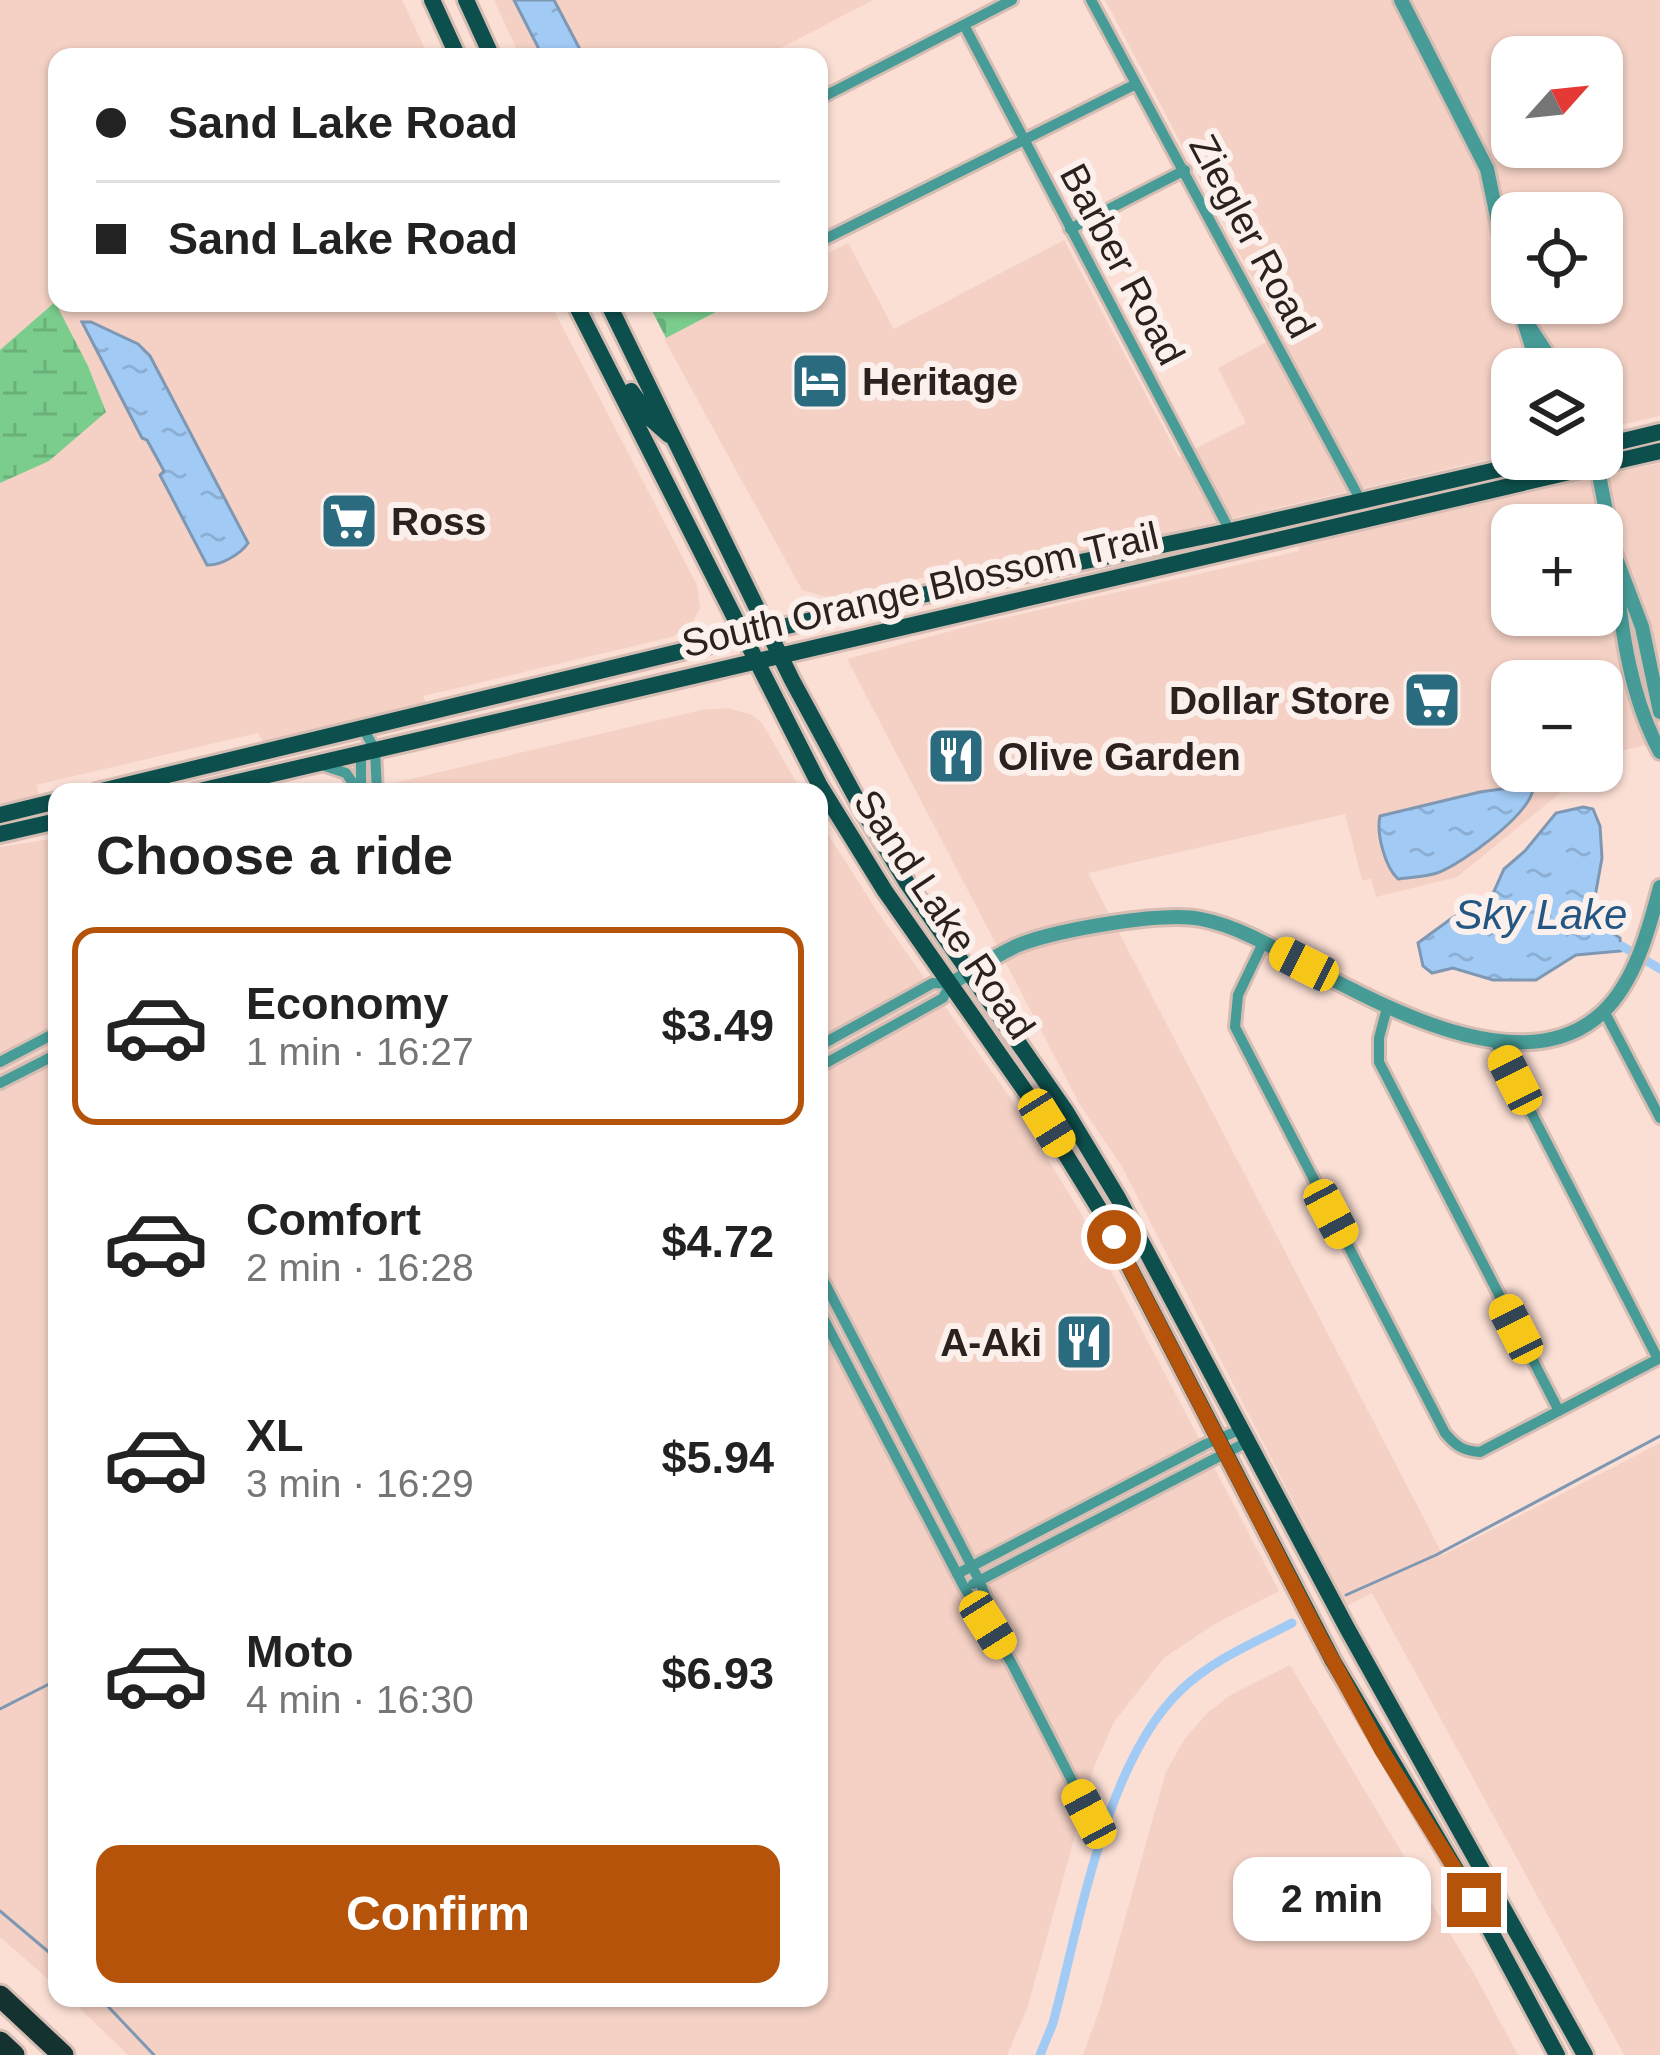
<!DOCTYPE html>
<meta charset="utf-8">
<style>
:root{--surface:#fff;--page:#f2f2f2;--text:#222;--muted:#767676;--line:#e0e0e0;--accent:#b45309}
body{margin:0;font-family:Helvetica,sans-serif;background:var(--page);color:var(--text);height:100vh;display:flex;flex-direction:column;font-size:45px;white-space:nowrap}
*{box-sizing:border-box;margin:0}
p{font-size:39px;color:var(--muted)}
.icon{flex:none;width:66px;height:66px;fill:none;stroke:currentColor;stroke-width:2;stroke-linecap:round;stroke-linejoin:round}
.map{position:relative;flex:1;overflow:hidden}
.sheet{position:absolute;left:48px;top:783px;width:780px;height:1224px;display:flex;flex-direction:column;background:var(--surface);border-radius:24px;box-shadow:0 3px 9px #0004}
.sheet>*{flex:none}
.guide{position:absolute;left:48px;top:48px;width:780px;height:264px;border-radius:24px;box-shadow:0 3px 9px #0004;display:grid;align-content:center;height:264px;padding:0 48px;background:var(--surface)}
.needle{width:78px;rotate:63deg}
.fabs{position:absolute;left:1491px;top:36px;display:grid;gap:24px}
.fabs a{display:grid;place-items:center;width:132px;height:132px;border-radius:24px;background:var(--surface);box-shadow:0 3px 9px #0004;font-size:60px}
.end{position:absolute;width:54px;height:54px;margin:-27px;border:15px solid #b45309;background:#fff;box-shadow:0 0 0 6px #fff}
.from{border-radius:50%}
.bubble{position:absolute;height:84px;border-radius:24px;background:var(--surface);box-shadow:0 3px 9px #0004;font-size:39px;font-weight:800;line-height:84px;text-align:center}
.car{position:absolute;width:36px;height:72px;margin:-36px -18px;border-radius:15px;box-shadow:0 0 9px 3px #0007;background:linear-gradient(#f5c518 24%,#345 0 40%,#f5c518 0 76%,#345 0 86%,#f5c518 0)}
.guide b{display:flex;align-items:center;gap:42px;height:114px;font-size:45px}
.guide b+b{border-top:3px solid var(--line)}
.guide i{width:30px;height:30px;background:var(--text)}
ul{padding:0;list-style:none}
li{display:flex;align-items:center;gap:36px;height:198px;margin:0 24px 18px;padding:0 24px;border:6px solid transparent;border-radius:24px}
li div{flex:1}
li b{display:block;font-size:45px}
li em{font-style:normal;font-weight:800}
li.current{border-color:var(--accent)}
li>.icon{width:108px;height:108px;stroke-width:1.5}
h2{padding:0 48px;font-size:54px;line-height:144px}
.cta{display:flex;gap:24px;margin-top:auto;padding:24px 48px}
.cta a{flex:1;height:138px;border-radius:24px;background:var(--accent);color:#fff;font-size:48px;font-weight:800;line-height:138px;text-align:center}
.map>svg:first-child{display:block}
</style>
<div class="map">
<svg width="1660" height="2055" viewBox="0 0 1660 2055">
<defs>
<pattern id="wetland-marsh" width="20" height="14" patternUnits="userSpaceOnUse" patternTransform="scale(3)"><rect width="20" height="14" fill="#7bcd8d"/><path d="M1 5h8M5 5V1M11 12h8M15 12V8" fill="none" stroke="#6ab079"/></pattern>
<pattern id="cemetery-stones" width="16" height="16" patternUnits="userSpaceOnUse" patternTransform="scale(3)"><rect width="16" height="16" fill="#7bcd8d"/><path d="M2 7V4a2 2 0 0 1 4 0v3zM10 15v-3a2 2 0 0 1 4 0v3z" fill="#6ab079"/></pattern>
<pattern id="water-ripples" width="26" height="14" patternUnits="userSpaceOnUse" patternTransform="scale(3)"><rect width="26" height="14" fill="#a1cbf5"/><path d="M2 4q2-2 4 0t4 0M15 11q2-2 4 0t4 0" fill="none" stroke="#8baed2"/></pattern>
</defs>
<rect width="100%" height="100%" fill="#fbdfd5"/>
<path fill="#f4d1c4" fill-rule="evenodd" d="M 0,0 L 402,0 L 429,57 L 57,57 L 57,303 L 550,303 L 697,585 L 700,608 L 691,625 L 672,637 L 423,696 L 427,705 L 263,742 L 258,733 L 36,785 L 39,795 L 0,804 Z
M 494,0 L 873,0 L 764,57 L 520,57 Z
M 1105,0 L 1660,0 L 1660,416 L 1602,429 L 1602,369 L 1512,369 L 1512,454 L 1142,539 L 964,573 L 962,569 L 831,598 L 802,590 L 664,339 L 733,303 L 819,303 L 819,258 L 848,243 L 894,329 L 1064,240 L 1179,457 L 1246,423 L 1218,368 L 1282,334 ZM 1512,57 L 1602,57 L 1602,147 L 1512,147 ZM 1512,213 L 1602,213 L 1602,303 L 1512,303 Z
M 1660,463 L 1660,742 L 1602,755 L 1602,681 L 1512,681 L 1512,771 L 1572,771 L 1575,781 L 1457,877 L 1376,897 L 1371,879 L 1362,880 L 1345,814 L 1088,873 L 1443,1555 L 1660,1443 L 1660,2055 L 1624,2055 L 1372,1593 L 1347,1606 L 1121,1165 L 1080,1105 L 847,659 L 973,625 L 1299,551 L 1299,546 ZM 1512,525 L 1602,525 L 1602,615 L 1512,615 Z
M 728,708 L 752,715 L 762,723 L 802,792 L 356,792 L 701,710 Z
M 819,820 L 879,914 L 1009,1096 L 1079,1210 L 1279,1591 L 1213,1625 L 1164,1658 L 1114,1722 L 1094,1767 L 1027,2009 L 1007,2055 L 128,2055 L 69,1998 L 819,1998 Z
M 57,838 L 57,1987 L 0,1937 L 0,847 Z
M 1290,1665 L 1476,1977 L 1518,2055 L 1083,2055 L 1100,2008 L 1166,1772 L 1184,1740 L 1208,1712 L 1231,1695 Z"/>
<path fill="url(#wetland-marsh)" d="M 55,302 L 88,366 L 106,412 L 49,461 L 0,483 L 0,350 Z"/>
<path fill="url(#cemetery-stones)" d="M 648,303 L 733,303 L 666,338 Z"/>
<path fill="url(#water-ripples)" stroke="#7e98b4" stroke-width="3" d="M 514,0 L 554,0 L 584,57 L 543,57 Z
M 82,322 L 91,322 L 138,344 L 150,356 L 248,543 C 241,554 220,566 207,565 L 160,475 L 164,471 L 147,440 L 142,438 Z
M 1529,785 L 1533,789 C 1529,815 1462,864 1437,873 C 1425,877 1411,877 1398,879 C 1385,867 1376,833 1380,816 L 1480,792 Z
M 1583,807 L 1593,809 L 1600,826 L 1602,858 L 1593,908 L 1597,922 L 1620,938 L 1621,951 L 1576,955 L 1536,980 L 1493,980 L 1453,968 L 1432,973 L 1423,966 L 1418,943 L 1452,918 L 1491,898 L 1504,869 L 1525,851 L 1556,813 Z"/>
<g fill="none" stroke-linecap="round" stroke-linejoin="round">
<path stroke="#7e98b4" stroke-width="3" d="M 1346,1595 L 1436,1555 L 1660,1436
M 0,1709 L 57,1680
M 0,1911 L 57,1959
M 100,1998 L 154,2055"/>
<path stroke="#a1cbf5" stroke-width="9" d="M 1622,946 L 1660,969
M 1040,2055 L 1053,2023 C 1080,1923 1105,1762 1181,1690 C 1212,1660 1254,1643 1292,1623"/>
<g stroke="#d6bdb4" stroke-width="16">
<path id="minor" d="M 1091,0 L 1361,501
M 964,25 L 1230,531
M 819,99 L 1012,0
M 1070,229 L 1185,170
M 819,242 L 1136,84
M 364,730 L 375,750 L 377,792
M 325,766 L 346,773 L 357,789
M 361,792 L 361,751
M 1263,943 L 1238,995 L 1235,1027 L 1445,1433 C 1456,1446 1463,1451 1480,1452 L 1660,1358
M 1387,1008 L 1379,1038 L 1379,1062 L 1559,1411
M 1604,1011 L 1660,1118
M 1494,1040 L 1658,1359
M 819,1046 L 933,983 L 950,984 L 943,998 L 819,1067
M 0,1062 L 57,1032
M 0,1083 L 57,1054
M 819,1272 L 980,1582 L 1001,1637
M 819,1310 L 964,1587 L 1011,1662 L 1089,1814
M 957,1574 L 1206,1444 L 1242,1429
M 973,1584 L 1249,1441"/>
</g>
<g stroke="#d6bdb4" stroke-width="20">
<path id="tertiary" d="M 1401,0 L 1487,169 L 1512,289
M 1518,303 L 1539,369
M 1529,326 L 1557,369
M 1596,459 L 1614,553 L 1642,627 L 1660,712
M 1616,570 C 1621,631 1631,698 1660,752
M 950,984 C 974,971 996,954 1021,944 C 1059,930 1162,911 1201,919 C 1242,927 1279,951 1316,971 C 1391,1010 1528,1085 1604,1011 C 1636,980 1649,928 1660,887"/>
</g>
<g stroke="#d6bdb4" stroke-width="22">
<path id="primary" d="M 432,0 L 458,57
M 466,0 L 492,57
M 575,303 L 820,786 L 885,891 L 1037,1108 L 1100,1210 L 1333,1661 L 1474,1900 L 1557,2055
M 608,303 L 792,680 L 862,809 L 907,883 L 1065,1110 L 1118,1198 L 1347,1628 L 1585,2055
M 631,391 L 652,420 L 669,435
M 1602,446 L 1660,432
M 97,792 L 878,604 L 1230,531 L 1544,459
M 195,792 L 1660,451
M 0,815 L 57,801
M 0,834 L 57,821"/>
</g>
<g stroke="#d6bdb4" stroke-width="27">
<path id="motorway" d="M 0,1996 L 63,2055
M 0,2042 L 14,2055"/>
</g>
<use href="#minor" stroke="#479c97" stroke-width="10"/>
<use href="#tertiary" stroke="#479c97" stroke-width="14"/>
<use href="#primary" stroke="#0d4f4c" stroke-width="16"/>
<use href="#motorway" stroke="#133230" stroke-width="21"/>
</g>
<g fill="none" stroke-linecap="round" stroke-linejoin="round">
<path stroke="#b45309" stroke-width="15" d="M 1114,1237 L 1321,1639 L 1381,1749 L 1474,1900"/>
</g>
<defs>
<g id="hotel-square" transform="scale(3)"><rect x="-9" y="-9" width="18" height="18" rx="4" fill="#2b6b7f" stroke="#fbf0ec"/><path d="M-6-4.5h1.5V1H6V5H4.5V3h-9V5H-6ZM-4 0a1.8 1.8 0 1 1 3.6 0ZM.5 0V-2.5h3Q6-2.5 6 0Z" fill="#fff"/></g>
<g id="supermarket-square" transform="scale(3)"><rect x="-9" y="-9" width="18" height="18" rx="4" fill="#2b6b7f" stroke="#fbf0ec"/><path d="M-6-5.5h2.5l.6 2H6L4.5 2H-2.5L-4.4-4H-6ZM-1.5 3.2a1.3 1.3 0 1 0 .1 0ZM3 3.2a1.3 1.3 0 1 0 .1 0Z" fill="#fff"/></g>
<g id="restaurant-square" transform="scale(3)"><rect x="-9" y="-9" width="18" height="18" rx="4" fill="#2b6b7f" stroke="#fbf0ec"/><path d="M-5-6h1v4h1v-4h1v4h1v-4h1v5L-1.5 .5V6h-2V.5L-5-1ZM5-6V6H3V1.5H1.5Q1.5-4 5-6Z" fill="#fff"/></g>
</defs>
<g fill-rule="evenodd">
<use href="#hotel-square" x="820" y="381"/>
<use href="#supermarket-square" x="349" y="521"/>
<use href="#supermarket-square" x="1432" y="700"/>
<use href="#restaurant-square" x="956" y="756"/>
<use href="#restaurant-square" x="1084" y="1342"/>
</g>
<g text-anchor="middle" stroke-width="12" stroke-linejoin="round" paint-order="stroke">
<g font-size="39" fill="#2b211e" stroke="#fbf0ec">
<text transform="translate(1253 236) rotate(62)" y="14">Ziegler Road</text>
<text transform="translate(1123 264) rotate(62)" y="14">Barber Road</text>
<text transform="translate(920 589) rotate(-13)" y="14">South Orange Blossom Trail</text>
<text transform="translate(945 914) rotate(56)" y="14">Sand Lake Road</text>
</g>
<g font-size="39" font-weight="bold" fill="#2b211e" stroke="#fbf0ec" text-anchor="start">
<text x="862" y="395">Heritage</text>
<text x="391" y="535">Ross</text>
<text x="1390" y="714" text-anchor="end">Dollar Store</text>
<text x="998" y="770">Olive Garden</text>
<text x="1042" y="1356" text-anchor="end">A-Aki</text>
</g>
<g font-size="42" font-style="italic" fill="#235683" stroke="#fbf0ec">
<text x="1541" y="929">Sky Lake</text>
</g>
</g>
</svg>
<div class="fabs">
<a><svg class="needle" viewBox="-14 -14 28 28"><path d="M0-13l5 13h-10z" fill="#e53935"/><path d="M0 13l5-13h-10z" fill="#767676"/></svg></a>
<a><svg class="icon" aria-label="locate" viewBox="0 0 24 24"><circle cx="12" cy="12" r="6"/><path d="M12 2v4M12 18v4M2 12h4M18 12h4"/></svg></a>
<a><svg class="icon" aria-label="layers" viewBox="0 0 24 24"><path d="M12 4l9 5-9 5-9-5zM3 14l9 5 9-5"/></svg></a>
<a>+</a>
<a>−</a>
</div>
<i class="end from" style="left:1114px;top:1237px"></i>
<i class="end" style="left:1474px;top:1900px"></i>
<div class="bubble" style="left:1233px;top:1857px;width:198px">2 min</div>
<i class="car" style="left:1304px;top:964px;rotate:297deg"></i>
<i class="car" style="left:1515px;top:1080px;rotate:333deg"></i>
<i class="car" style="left:1047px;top:1123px;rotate:148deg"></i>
<i class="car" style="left:1331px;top:1214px;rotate:152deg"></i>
<i class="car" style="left:1516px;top:1329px;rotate:333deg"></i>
<i class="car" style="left:988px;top:1625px;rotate:148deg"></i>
<i class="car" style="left:1089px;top:1814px;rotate:332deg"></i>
<div class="guide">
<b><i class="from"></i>Sand Lake Road</b>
<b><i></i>Sand Lake Road</b>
</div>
<section class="sheet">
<h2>Choose a ride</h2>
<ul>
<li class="current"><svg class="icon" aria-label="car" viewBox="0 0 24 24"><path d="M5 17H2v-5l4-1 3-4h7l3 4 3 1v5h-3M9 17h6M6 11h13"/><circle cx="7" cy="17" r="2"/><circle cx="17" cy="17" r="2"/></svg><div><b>Economy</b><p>1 min · 16:27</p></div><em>$3.49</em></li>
<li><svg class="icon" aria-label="car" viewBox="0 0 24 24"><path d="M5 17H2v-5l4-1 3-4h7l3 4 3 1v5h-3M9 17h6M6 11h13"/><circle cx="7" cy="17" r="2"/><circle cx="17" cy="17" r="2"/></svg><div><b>Comfort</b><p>2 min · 16:28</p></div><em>$4.72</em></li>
<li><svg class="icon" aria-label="car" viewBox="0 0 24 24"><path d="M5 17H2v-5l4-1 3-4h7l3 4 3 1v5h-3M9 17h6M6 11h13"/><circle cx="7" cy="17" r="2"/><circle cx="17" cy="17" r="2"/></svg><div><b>XL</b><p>3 min · 16:29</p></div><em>$5.94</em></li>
<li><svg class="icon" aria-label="car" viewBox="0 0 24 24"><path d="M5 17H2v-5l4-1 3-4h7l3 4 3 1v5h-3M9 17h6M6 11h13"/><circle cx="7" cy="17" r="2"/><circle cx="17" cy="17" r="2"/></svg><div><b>Moto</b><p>4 min · 16:30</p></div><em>$6.93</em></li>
</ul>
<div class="cta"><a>Confirm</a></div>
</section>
</div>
